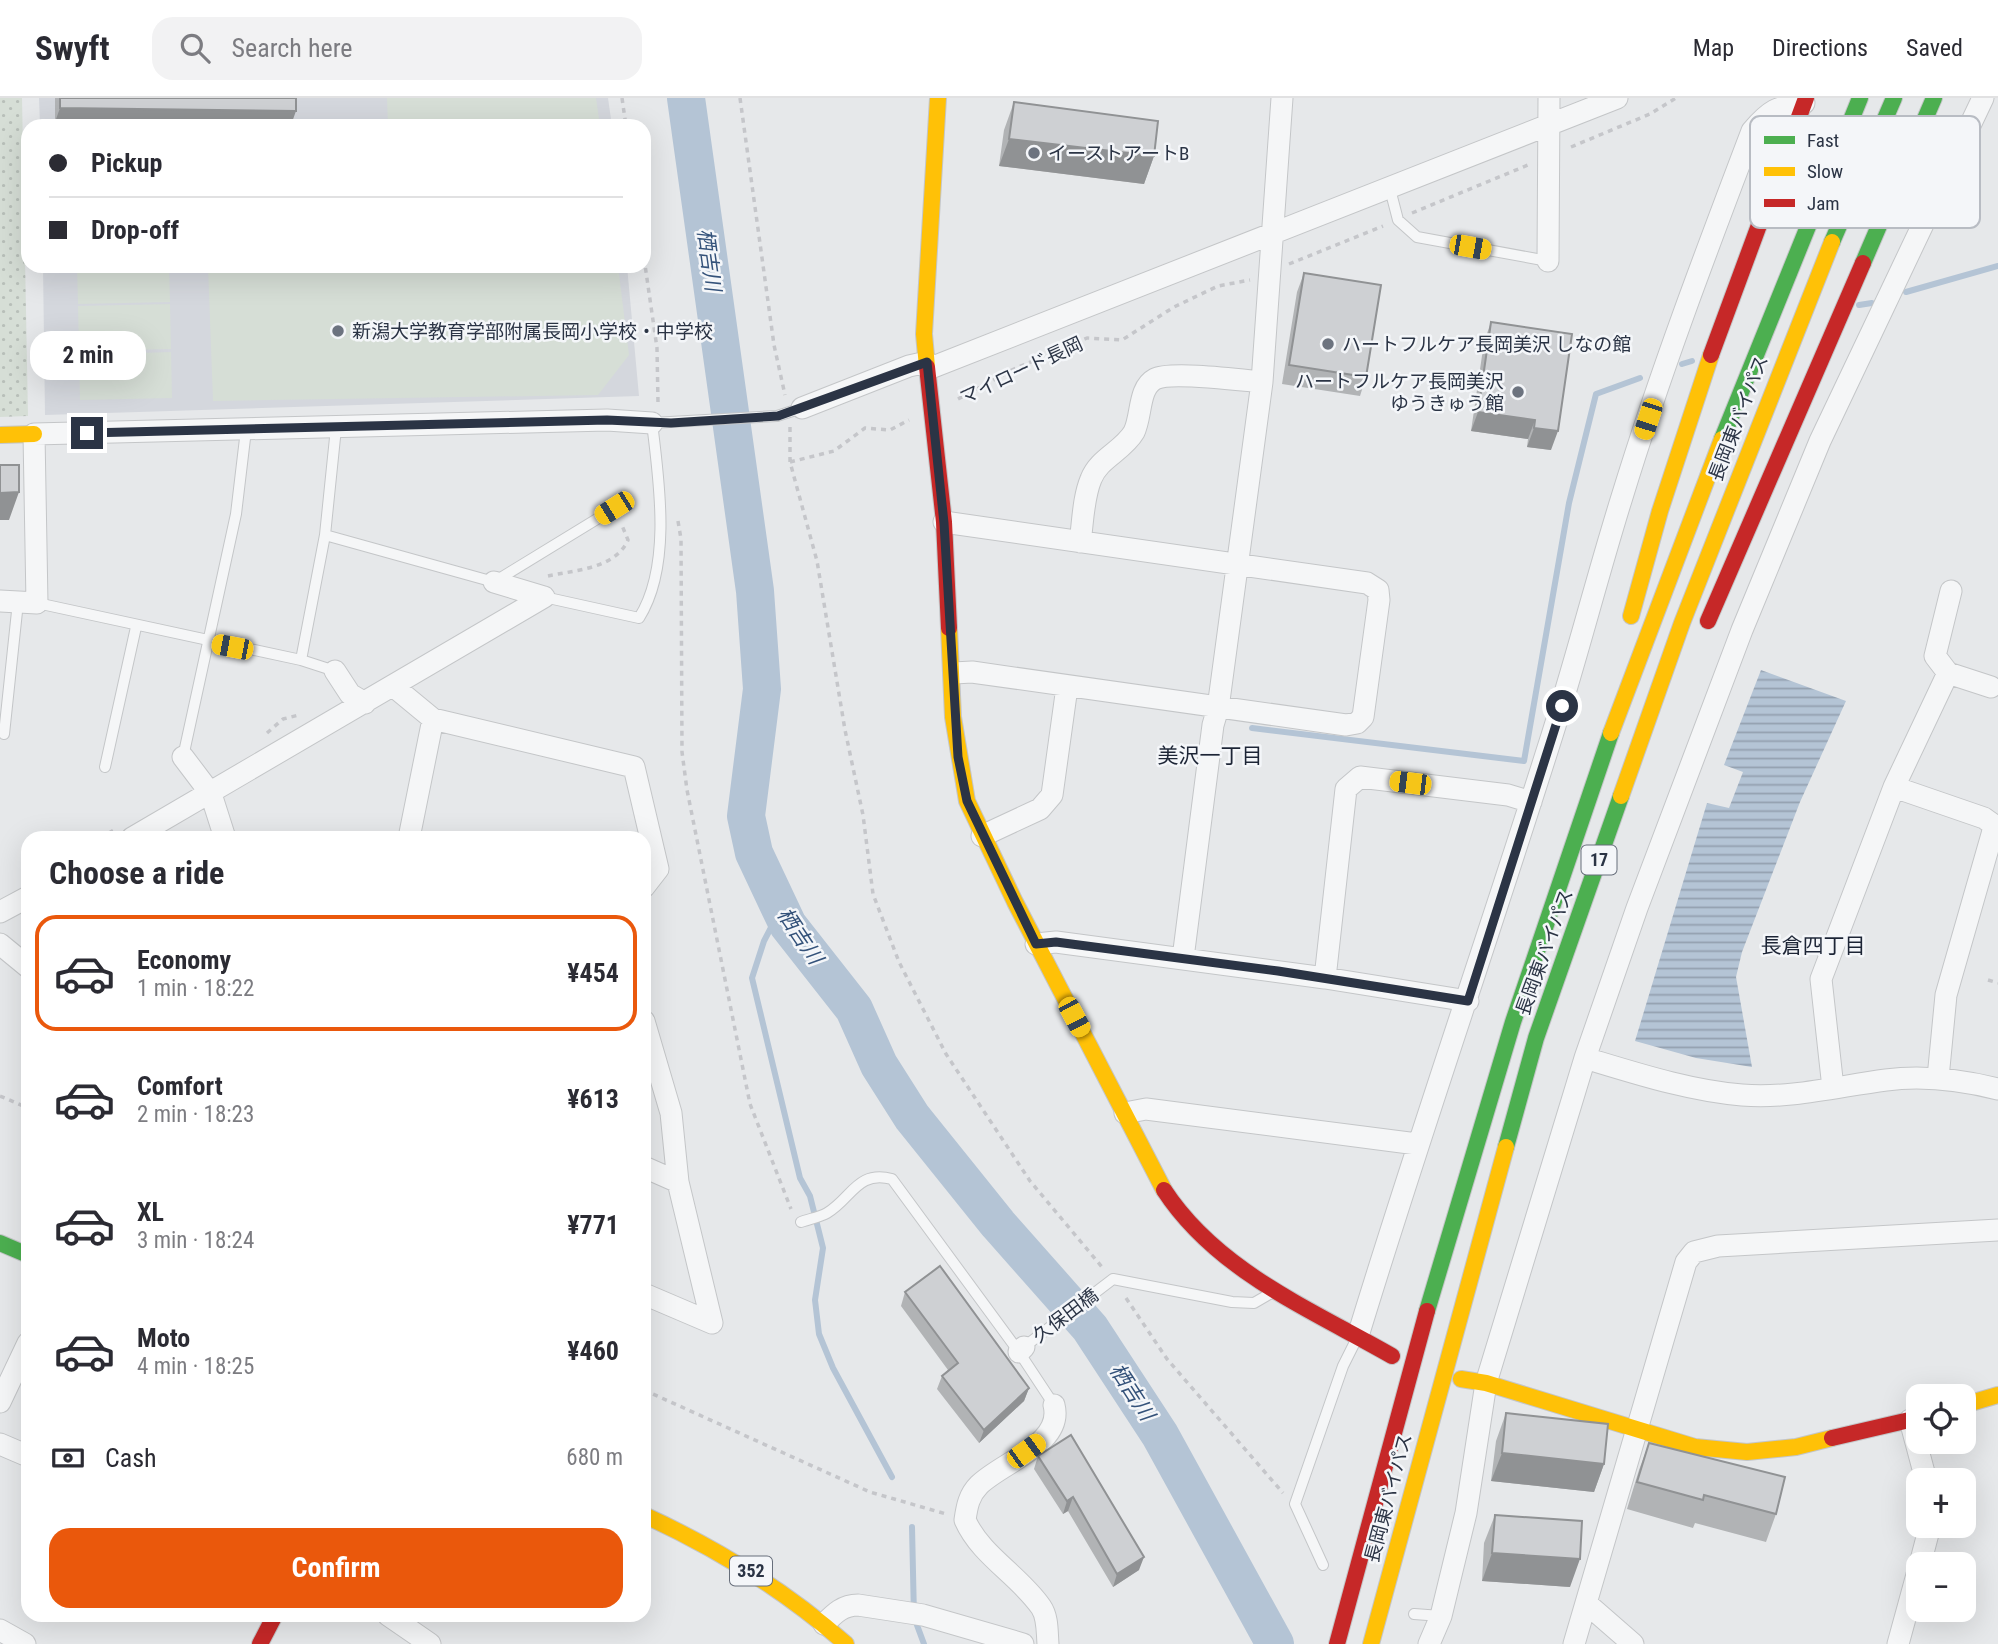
<!DOCTYPE html>
<meta charset="utf-8">
<style>
:root{--surface:#fff;--page:#f2f2f3;--text:#2b2b33;--muted:#7c7c81;--line:#e1e1e2;--accent:#ea580c}
body{margin:0;font-family:"Roboto Condensed","Noto Sans JP",sans-serif;background:var(--page);color:var(--text);height:100vh;display:flex;flex-direction:column;font-size:26px;white-space:nowrap}
*{box-sizing:border-box;margin:0}
p{font-size:23px;color:var(--muted)}
.icon{flex:none;width:38px;height:38px;fill:none;stroke:currentColor;stroke-width:2;stroke-linecap:round;stroke-linejoin:round}
.map{position:relative;flex:1;overflow:hidden}
.side{position:absolute;left:21px;top:733px;width:630px;height:791px;display:flex;flex-direction:column;background:var(--surface);border-radius:21px;box-shadow:0 7px 28px #0002}
.side>*{flex:none}
.banner{position:absolute;left:21px;top:21px;width:630px;height:154px;border-radius:21px;box-shadow:0 7px 28px #0002;display:grid;align-content:center;height:154px;padding:0 28px;background:var(--surface)}
.controls{position:absolute;left:1906px;top:1286px;display:grid;gap:14px}
.controls a{display:grid;place-items:center;width:70px;height:70px;border-radius:14px;background:var(--surface);box-shadow:0 7px 28px #0002;font-size:35px}
.end{position:absolute;width:32px;height:32px;margin:-16px;border:9px solid #2b3445;background:#fff;box-shadow:0 0 0 4px #fff}
.from{border-radius:50%}
.bubble{position:absolute;height:49px;border-radius:21px;background:var(--surface);box-shadow:0 7px 28px #0002;font-size:23px;font-weight:700;line-height:49px;text-align:center}
.car{position:absolute;width:21px;height:42px;margin:-21px -10px;border-radius:9px;box-shadow:0 0 5px 2px #0007;background:linear-gradient(#f5c518 24%,#345 0 40%,#f5c518 0 76%,#345 0 86%,#f5c518 0)}
.banner b{display:flex;align-items:center;gap:24px;height:66px;font-size:26px}
.banner b+b{border-top:2px solid var(--line)}
.banner i{width:18px;height:18px;background:var(--text)}
ul{padding:0;list-style:none}
li{display:flex;align-items:center;gap:21px;height:116px;margin:0 14px 10px;padding:0 14px;border:4px solid transparent;border-radius:21px}
li div{flex:1}
li b{display:block;font-size:26px}
li em{font-style:normal;font-weight:700}
li.active{border-color:var(--accent)}
li>.icon{width:63px;height:63px;stroke-width:1.5}
h2{padding:0 28px;font-size:32px;line-height:84px}
.pay{display:flex;align-items:center;gap:18px;height:77px;padding:0 28px;font-size:26px}
.pay p{margin-inline-start:auto}
.cta{display:flex;gap:14px;margin-top:auto;padding:14px 28px}
.cta a{flex:1;height:80px;border-radius:21px;background:var(--accent);color:#fff;font-size:28px;font-weight:700;line-height:80px;text-align:center}
header{display:flex;align-items:center;gap:42px;box-sizing:border-box;height:98px;padding:0 35px;background:var(--surface);border-bottom:2px solid var(--line)}
header strong{font-size:33px}
nav{display:flex;gap:38px;margin-inline-start:auto;font-size:24px}
.search{width:490px;height:63px;background:var(--page);display:flex;align-items:center;gap:18px;box-sizing:border-box;padding:0 24px;border-radius:21px;color:var(--muted);font-size:26px}
.map>svg:first-child{display:block}
</style>
<header>
<strong>Swyft</strong>
<div class="search"><svg class="icon" aria-label="search" viewBox="0 0 24 24"><circle cx="10" cy="10" r="6"/><path d="M15 15l6 6"/></svg>Search here</div>
<nav><a>Map</a><a>Directions</a><a>Saved</a></nav>
</header>
<div class="map">
<svg width="1998" height="1546" viewBox="0 0 1998 1546">
<defs>
<pattern id="park-dots" width="8" height="8" patternUnits="userSpaceOnUse" patternTransform="scale(1.75)"><rect width="8" height="8" fill="#d6ded6"/><path d="M2 2h.1M6 6h.1" fill="none" stroke="#b8bfb9" stroke-width="1.8" stroke-linecap="round"/></pattern>
<pattern id="water-rules" width="6" height="5" patternUnits="userSpaceOnUse" patternTransform="scale(1.75)"><rect width="6" height="5" fill="#b4c4d5"/><path d="M0 2.5h6" fill="none" stroke="#93a0af"/></pattern>
</defs>
<rect width="100%" height="100%" fill="#e6e8ea"/>
<path fill="#d4d7dd" d="M 39,0 L 608,0 L 612,28 L 40,28 Z
M 43,168 L 627,168 L 639,298 L 45,317 Z"/>
<path fill="#d6ded6" d="M 387,0 L 596,0 L 600,28 L 388,28 Z
M 77,168 L 169,168 L 170,204 L 78,206 Z
M 208,168 L 618,168 L 629,257 L 598,297 L 213,303 Z
M 170,206 L 171,251 L 79,253 L 78,208 Z
M 171,254 L 172,300 L 80,302 L 79,257 Z"/>
<path fill="url(#park-dots)" d="M 0,0 L 22,0 L 28,318 L 0,319 Z"/>
<path fill="url(#water-rules)" d="M 1761,572 L 1846,603 L 1800,704 L 1742,854 L 1736,879 L 1752,969 L 1696,960 L 1635,943 L 1707,705 L 1729,710 L 1743,674 L 1724,667 Z"/>
<g fill="none" stroke-linecap="round" stroke-linejoin="round">
<path stroke="#b4c4d5" stroke-width="6" d="M 1906,194 L 1998,168
M 1859,207 L 1872,205
M 1682,266 L 1692,263
M 1252,630 L 1524,663 L 1569,405 L 1596,296 L 1640,280
M 778,802 L 776,820 L 764,843 L 752,880 L 800,1080 L 810,1098 L 823,1150 L 815,1202 L 819,1236 L 833,1270 L 892,1379
M 912,1429 L 914,1519 L 924,1546"/>
<path stroke="#b4c4d5" stroke-width="38" d="M 686,0 L 755,493 L 762,591 L 746,718 L 754,755 L 788,827 L 854,911 L 879,967 L 912,1019 L 998,1126 L 1090,1230 L 1160,1337 L 1275,1546"/>
<g stroke="#c4c6c8" stroke-width="12">
<path id="lane" d="M 1390,91 L 1398,122 L 1417,139 L 1548,163
M 325,437 L 494,484 L 615,410
M 544,499 L 639,520 C 672,468 659,383 652,325 L 777,318 L 802,310
M 37,505 L 301,562 L 325,437 L 336,330
M 301,562 L 335,573
M 4,636 L 18,504
M 183,659 L 236,416 L 246,332
M 105,669 L 136,529
M 801,1124 C 809,1121 820,1119 827,1115 C 852,1100 857,1072 892,1081 L 1019,1254 L 1054,1307
M 1024,1249 L 1113,1181 L 1232,1204 L 1254,1205 L 1273,1194
M 1323,1467 L 1295,1406 L 1343,1268 L 1357,1240
M 1414,1516 L 1441,1518"/>
</g>
<g stroke="#c4c6c8" stroke-width="23">
<path id="street" d="M 1548,163 L 1549,0
M 928,271 L 1617,0
M 802,310 L 909,268 L 927,264
M 944,424 L 1367,485 L 1378,492 L 1379,502 L 1363,619 L 1357,625 L 1346,627 L 972,574 L 954,575
M 1080,444 C 1083,424 1083,400 1091,381 C 1099,360 1123,353 1134,334 C 1142,318 1138,290 1155,281 C 1170,273 1241,282 1262,284
M 494,484 L 544,499
M 1951,493 L 1935,558 L 1948,575 L 1991,589
M 0,503 L 37,505 L 34,336 L 607,322 L 652,325
M 335,573 L 350,596 L 365,605
M 393,588 L 433,621 L 410,735 L 413,740
M 433,621 L 634,669 L 658,771 L 644,789
M 183,659 L 211,696 L 225,740
M 1894,689 L 1984,720 L 1991,725 L 1993,733 L 1946,897 L 1938,980
M 982,738 L 1040,711 L 1052,697 L 1067,589
M 132,740 L 544,499
M 0,814 L 28,799
M 0,846 L 28,869
M 1036,846 L 1056,844 L 1325,880 L 1468,903
M 1183,860 L 1213,627 L 1218,610 L 1262,284 L 1282,0
M 1325,880 L 1346,691 L 1360,679 L 1508,697 L 1531,704
M 644,923 L 671,1015 L 678,1084 L 712,1225 L 644,1196
M 1585,960 C 1635,975 1690,993 1742,997 C 1790,1001 1839,988 1886,982 C 1923,977 1962,982 1998,991
M 1833,990 L 1821,881 L 1894,689 L 1948,575
M 1125,1015 L 1146,1011 L 1417,1046
M 644,1069 L 678,1084
M 1358,1238 C 1418,1041 1486,846 1548,650 C 1575,567 1596,482 1622,399 C 1660,275 1706,154 1752,33 C 1770,12 1776,9 1804,5
M 1019,1254 L 1024,1249
M 0,1304 L 28,1245
M 1910,1322 L 1926,1382
M 0,1346 L 28,1358
M 1920,1466 L 1930,1428
M 1586,1505 L 1633,1546
M 388,1517 L 430,1546
M 824,1526 C 835,1515 843,1507 858,1507 L 923,1517 L 1023,1546
M 0,1532 L 25,1546
M 1048,1546 C 1047,1534 1048,1519 1041,1509 C 1019,1477 981,1458 965,1422 C 967,1408 969,1397 979,1387 C 1002,1364 1064,1346 1054,1307
M 1429,1546 L 1441,1518 L 1466,1415 L 1486,1285 L 1585,960 L 1637,810 L 1742,532 L 1820,343 L 1983,0
M 1574,1546 L 1686,1164 L 1694,1154 L 1718,1148 L 1998,1132
M 1898,1546 L 1918,1473"/>
</g>
<g stroke="#c4c6c8" stroke-width="18">
<path id="fast" d="M 1832,144 L 1894,0
M 1863,165 L 1934,0
M 1722,341 L 1860,0
M 1506,1049 L 1536,940 L 1621,698
M 0,1145 L 28,1157
M 1427,1213 L 1513,924 L 1611,635"/>
</g>
<g stroke="#c4c6c8" stroke-width="18">
<path id="slow" d="M 927,269 L 924,236 L 938,0
M 0,337 L 34,336
M 1631,518 L 1660,413 L 1711,257
M 949,530 L 953,619 L 967,703 L 1015,804 L 1164,1092
M 1611,635 L 1722,341
M 1621,698 L 1682,525 L 1832,144
M 1461,1281 L 1486,1285 L 1695,1349 L 1747,1354 L 1796,1349 L 1832,1340
M 1964,1307 L 1998,1297
M 644,1417 C 718,1451 785,1492 846,1546
M 1371,1546 L 1506,1049"/>
</g>
<g stroke="#c4c6c8" stroke-width="18">
<path id="jam" d="M 1711,257 L 1806,0
M 927,269 L 944,424 L 949,530
M 1708,523 L 1863,165
M 1164,1092 C 1217,1173 1310,1211 1392,1258
M 1832,1340 L 1918,1320
M 260,1546 L 275,1517
M 1337,1546 L 1427,1213"/>
</g>
<path stroke="#c5c6ca" stroke-width="3.5" stroke-dasharray="5 5" stroke-linecap="butt" d="M 622,0 L 626,28
M 740,0 L 774,247 L 785,297
M 1571,49 L 1650,16 L 1676,0
M 1412,115 L 1528,67
M 644,160 L 657,250 L 658,305
M 1289,166 L 1383,128
M 958,301 L 1014,271 L 1087,240 L 1122,242 L 1174,209 L 1218,188 L 1250,182
M 790,329 L 790,364 L 817,463 L 845,632 L 863,717 L 873,796 L 899,864 L 946,956 L 1030,1083 L 1102,1169
M 790,364 L 834,353 L 865,330 L 890,332 L 909,322
M 678,423 L 681,441 L 682,654 L 687,692 L 750,1006 L 791,1111
M 548,478 C 575,472 615,471 628,442 L 621,425
M 267,635 L 283,621 L 299,617
M 100,740 L 114,732
M 1988,882 L 1998,885
M 0,998 L 28,1010
M 1126,1200 L 1167,1261 L 1283,1395
M 644,1292 L 870,1394 L 946,1416"/>
<use href="#lane" stroke="#f5f6f7" stroke-width="10"/>
<use href="#street" stroke="#f5f6f7" stroke-width="21"/>
<use href="#fast" stroke="#4caf50" stroke-width="16"/>
<use href="#slow" stroke="#ffc107" stroke-width="16"/>
<use href="#jam" stroke="#c62828" stroke-width="16"/>
</g>
<path fill="#b1b3b5" d="M 55,0 L 296,0 L 291,27 L 55,24 Z
M 1014,4 L 1154,58 L 1144,86 L 999,68 L 1004,32 Z
M 1304,175 L 1366,279 L 1360,298 L 1282,286 L 1297,194 Z
M 1491,224 L 1551,352 L 1527,349 L 1528,341 L 1471,333 L 1484,244 Z
M 905,1194 L 1029,1290 L 1024,1303 L 979,1345 L 937,1291 L 942,1278 L 948,1272 L 901,1208 Z
M 1506,1315 L 1604,1366 L 1594,1394 L 1491,1383 L 1496,1343 Z
M 1649,1345 L 1776,1416 L 1766,1444 L 1695,1425 L 1693,1430 L 1627,1411 L 1639,1372 Z
M 1038,1358 L 1139,1472 L 1113,1489 L 1068,1413 L 1063,1416 L 1034,1371 Z
M 1495,1417 L 1570,1489 L 1482,1483 L 1484,1445 Z"/>
<path fill="#909294" d="M 60,10 L 296,13 L 291,27 L 55,24 Z
M 1009,41 L 1154,58 L 1144,86 L 999,68 Z
M 1478,314 L 1535,322 L 1528,341 L 1471,333 Z
M 1534,330 L 1558,333 L 1551,352 L 1527,349 Z
M 19,394 L 9,422 L 0,422 L 0,395 Z
M 1029,1290 L 1024,1303 L 979,1345 L 984,1332 Z
M 1502,1355 L 1604,1366 L 1594,1394 L 1491,1383 Z
M 1073,1399 L 1068,1413 L 1063,1416 L 1067,1403 Z
M 1492,1455 L 1580,1461 L 1570,1489 L 1482,1483 Z
M 1144,1459 L 1139,1472 L 1113,1489 L 1117,1476 Z"/>
<path fill="#ced0d3" stroke="#909294" stroke-width="2" d="M 60,0 L 296,0 L 296,13 L 60,10 Z
M 1014,4 L 1158,23 L 1154,58 L 1009,41 Z
M 1304,175 L 1381,187 L 1366,279 L 1289,267 Z
M 1491,224 L 1572,236 L 1558,333 L 1534,330 L 1535,322 L 1478,314 Z
M 0,367 L 19,367 L 19,394 L 0,395 Z
M 940,1168 L 1029,1290 L 984,1332 L 942,1278 L 958,1265 L 905,1194 Z
M 1506,1315 L 1608,1326 L 1604,1366 L 1502,1355 Z
M 1071,1337 L 1144,1459 L 1117,1476 L 1073,1399 L 1067,1403 L 1038,1358 Z
M 1649,1345 L 1785,1379 L 1776,1416 L 1704,1397 L 1703,1402 L 1637,1384 Z
M 1495,1417 L 1582,1423 L 1580,1461 L 1492,1455 Z"/>
<g fill="none" stroke-linecap="round" stroke-linejoin="round">
<path stroke="#2b3445" stroke-width="9" d="M 87,335 L 607,322 L 671,325 L 778,318 L 927,264 L 944,425 L 958,659 L 967,703 L 1036,846 L 1056,844 L 1278,873 L 1468,903 L 1562,608"/>
</g>
<g fill="#6c737f" stroke="#f4f6f9" stroke-width="2.5">
<circle cx="1034" cy="55" r="7"/>
<circle cx="338" cy="233" r="7"/>
<circle cx="1328" cy="246" r="7"/>
<circle cx="1518" cy="294" r="7"/>
</g>
<g text-anchor="middle" stroke-width="5" stroke-linejoin="round" paint-order="stroke">
<g fill="#f4f6f9" stroke="#676e7b" stroke-width="2">
<rect x="1581.5" y="747.5" width="35" height="29" rx="5"/>
<rect x="730" y="1458.5" width="42" height="29" rx="5"/>
</g>
<g font-size="18" font-weight="bold" fill="#2b3445">
<text x="1599" y="768">17</text>
<text x="751" y="1479">352</text>
</g>
<g font-size="19" fill="#2b3445" stroke="#f4f6f9" text-anchor="start">
<text x="1048" y="62">イーストアートB</text>
<text x="352" y="240">新潟大学教育学部附属長岡小学校・中学校</text>
<text x="1342" y="253">ハートフルケア長岡美沢 しなの館</text>
<text x="1504" y="290" text-anchor="end">ハートフルケア長岡美沢<tspan x="1504" dy="22">ゆうきゅう館</tspan></text>
</g>
<g font-size="19" fill="#2b3445" stroke="#f4f6f9">
<text transform="translate(1021 272) rotate(-25)" y="7">マイロード長岡</text>
<text transform="translate(1738 320) rotate(-69)" y="7">長岡東バイパス</text>
<text transform="translate(1544 854) rotate(-70)" y="7">長岡東バイパス</text>
<text transform="translate(1065 1217) rotate(-37)" y="7">久保田橋</text>
<text transform="translate(1388 1400) rotate(-75)" y="7">長岡東バイパス</text>
</g>
<g font-size="21" font-style="italic" fill="#34527a" stroke="#f4f6f9">
<text transform="translate(709 162) rotate(82)" y="7">栖吉川</text>
<text transform="translate(800 838) rotate(56)" y="7">栖吉川</text>
<text transform="translate(1132 1294) rotate(57)" y="7">栖吉川</text>
</g>
<g font-size="21" fill="#1d2536" stroke="#f4f6f9">
<text x="1210" y="665">美沢一丁目</text>
<text x="1813" y="855">長倉四丁目</text>
</g>
</g>
<rect x="1750" y="18" width="230" height="112" rx="10" fill="#f4f6f9" stroke="#b8bcc3" stroke-width="2"/>
<rect x="1764" y="38" width="31" height="8" fill="#4caf50"/>
<rect x="1764" y="69" width="31" height="9" fill="#ffc107"/>
<rect x="1764" y="101" width="31" height="8" fill="#c62828"/>
<g font-size="19" fill="#2b3445">
<text x="1807" y="49">Fast</text>
<text x="1807" y="80">Slow</text>
<text x="1807" y="112">Jam</text>
</g>
</svg>
<div class="controls">
<a><svg class="icon" aria-label="locate" viewBox="0 0 24 24"><circle cx="12" cy="12" r="6"/><path d="M12 2v4M12 18v4M2 12h4M18 12h4"/></svg></a>
<a>+</a>
<a>−</a>
</div>
<i class="end from" style="left:1562px;top:608px"></i>
<i class="end" style="left:87px;top:335px"></i>
<div class="bubble" style="left:30px;top:233px;width:116px">2 min</div>
<i class="car" style="left:1470px;top:149px;rotate:100deg"></i>
<i class="car" style="left:1648px;top:321px;rotate:198deg"></i>
<i class="car" style="left:614px;top:410px;rotate:238deg"></i>
<i class="car" style="left:232px;top:549px;rotate:281deg"></i>
<i class="car" style="left:1410px;top:685px;rotate:277deg"></i>
<i class="car" style="left:1074px;top:919px;rotate:152deg"></i>
<i class="car" style="left:1026px;top:1353px;rotate:54deg"></i>
<div class="banner">
<b><i class="from"></i>Pickup</b>
<b><i></i>Drop-off</b>
</div>
<section class="side">
<h2>Choose a ride</h2>
<ul>
<li class="active"><svg class="icon" aria-label="car" viewBox="0 0 24 24"><path d="M5 17H2v-5l4-1 3-4h7l3 4 3 1v5h-3M9 17h6M6 11h13"/><circle cx="7" cy="17" r="2"/><circle cx="17" cy="17" r="2"/></svg><div><b>Economy</b><p>1 min · 18:22</p></div><em>¥454</em></li>
<li><svg class="icon" aria-label="car" viewBox="0 0 24 24"><path d="M5 17H2v-5l4-1 3-4h7l3 4 3 1v5h-3M9 17h6M6 11h13"/><circle cx="7" cy="17" r="2"/><circle cx="17" cy="17" r="2"/></svg><div><b>Comfort</b><p>2 min · 18:23</p></div><em>¥613</em></li>
<li><svg class="icon" aria-label="car" viewBox="0 0 24 24"><path d="M5 17H2v-5l4-1 3-4h7l3 4 3 1v5h-3M9 17h6M6 11h13"/><circle cx="7" cy="17" r="2"/><circle cx="17" cy="17" r="2"/></svg><div><b>XL</b><p>3 min · 18:24</p></div><em>¥771</em></li>
<li><svg class="icon" aria-label="car" viewBox="0 0 24 24"><path d="M5 17H2v-5l4-1 3-4h7l3 4 3 1v5h-3M9 17h6M6 11h13"/><circle cx="7" cy="17" r="2"/><circle cx="17" cy="17" r="2"/></svg><div><b>Moto</b><p>4 min · 18:25</p></div><em>¥460</em></li>
</ul>
<div class="pay"><svg class="icon" aria-label="cash" viewBox="0 0 24 24"><path d="M3 7h18v10H3z"/><circle cx="12" cy="12" r="2"/></svg>Cash<p>680 m</p></div>
<div class="cta"><a>Confirm</a></div>
</section>
</div>
